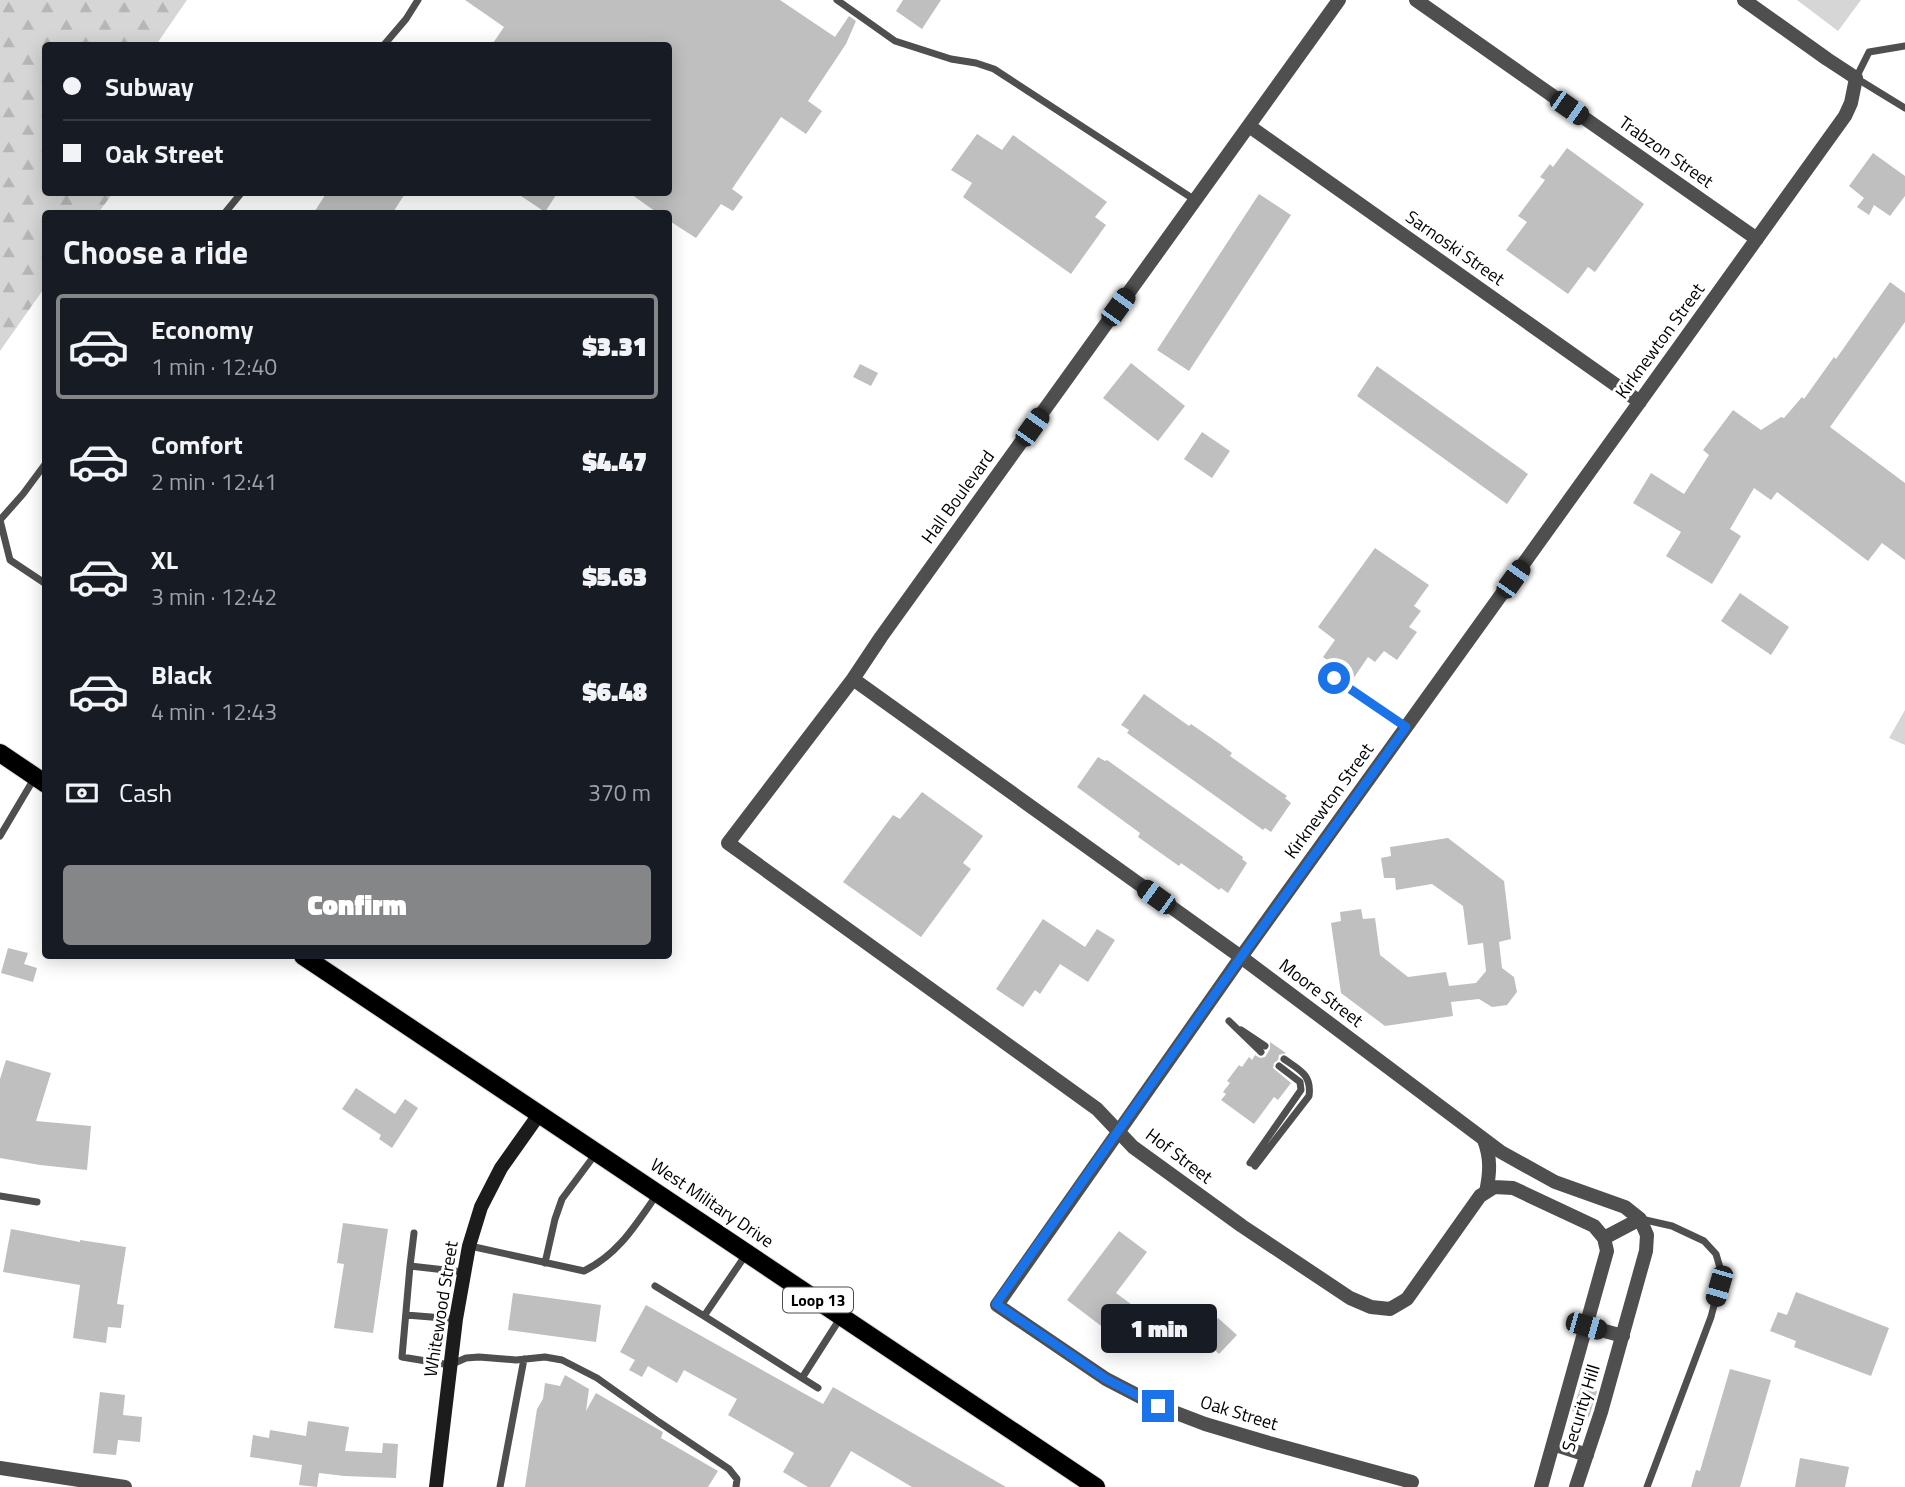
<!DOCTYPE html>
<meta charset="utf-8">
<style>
:root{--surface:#171b24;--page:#242831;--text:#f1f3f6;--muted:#9ea1a6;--line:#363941;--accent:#858687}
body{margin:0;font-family:"Titillium Web",sans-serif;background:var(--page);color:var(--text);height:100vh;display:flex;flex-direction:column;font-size:26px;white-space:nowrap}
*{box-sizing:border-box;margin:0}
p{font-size:23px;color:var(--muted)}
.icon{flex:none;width:38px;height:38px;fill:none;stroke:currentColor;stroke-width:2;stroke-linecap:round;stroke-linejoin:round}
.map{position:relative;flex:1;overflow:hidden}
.sheet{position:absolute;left:42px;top:210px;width:630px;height:749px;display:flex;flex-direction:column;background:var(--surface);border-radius:7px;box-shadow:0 4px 18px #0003}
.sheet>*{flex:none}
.top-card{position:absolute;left:42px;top:42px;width:630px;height:154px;border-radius:7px;box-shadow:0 4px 18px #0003;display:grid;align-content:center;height:154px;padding:0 21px;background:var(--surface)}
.end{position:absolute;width:32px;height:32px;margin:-16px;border:9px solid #1a73e8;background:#fff;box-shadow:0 0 0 4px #fff}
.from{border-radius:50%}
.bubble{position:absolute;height:49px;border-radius:7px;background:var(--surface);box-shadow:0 4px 18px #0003;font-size:23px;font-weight:800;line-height:49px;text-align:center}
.car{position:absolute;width:21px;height:42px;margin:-21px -10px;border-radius:9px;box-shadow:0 0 5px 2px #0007;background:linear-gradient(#222 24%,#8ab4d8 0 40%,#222 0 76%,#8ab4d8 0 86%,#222 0)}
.top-card b{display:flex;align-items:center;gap:24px;height:66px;font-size:26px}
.top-card b+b{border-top:2px solid var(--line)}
.top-card i{width:18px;height:18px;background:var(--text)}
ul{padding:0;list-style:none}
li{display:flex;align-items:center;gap:21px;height:105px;margin:0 14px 10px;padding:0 7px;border:4px solid transparent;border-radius:7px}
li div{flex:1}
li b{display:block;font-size:26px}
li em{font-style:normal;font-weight:800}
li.on{border-color:var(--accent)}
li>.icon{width:63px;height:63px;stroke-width:1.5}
h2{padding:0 21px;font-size:32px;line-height:84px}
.pay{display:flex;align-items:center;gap:18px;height:77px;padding:0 21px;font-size:26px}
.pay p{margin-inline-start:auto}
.button{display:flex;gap:14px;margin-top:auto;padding:14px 21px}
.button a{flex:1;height:80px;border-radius:7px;background:var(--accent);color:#fff;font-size:28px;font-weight:800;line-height:80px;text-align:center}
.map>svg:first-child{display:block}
</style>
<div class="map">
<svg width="1905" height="1487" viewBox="0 0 1905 1487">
<defs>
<pattern id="forest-firs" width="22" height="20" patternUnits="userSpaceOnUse" patternTransform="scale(1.75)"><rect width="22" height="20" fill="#d6d6d6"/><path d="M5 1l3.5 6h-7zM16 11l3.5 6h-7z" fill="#b6b6b6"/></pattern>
</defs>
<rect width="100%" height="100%" fill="#fff"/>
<path fill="url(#forest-firs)" d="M 0,0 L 187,0 L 156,45 L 46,46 L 46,192 L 113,193 L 98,213 L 46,214 L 45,287 L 0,351 Z"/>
<path fill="#d6d6d6" d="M 1797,0 L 1861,0 L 1838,31 Z
M 1905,710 L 1905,745 L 1889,738 Z"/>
<path fill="#bfbfbf" d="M 465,0 L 780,0 L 835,37 L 849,16 L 856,21 L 846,44 L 808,101 L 822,111 L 806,134 L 781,117 L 732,189 L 743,197 L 733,211 L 721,204 L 696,238 L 668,220 L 668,214 L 659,214 L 628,192 L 668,192 L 668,46 L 491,46 L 504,27 Z
M 903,0 L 941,0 L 922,29 L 896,11 Z
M 977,134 L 1002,150 L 1013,135 L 1107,202 L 1095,217 L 1106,225 L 1071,274 L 963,197 L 972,183 L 951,170 Z
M 1567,148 L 1644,204 L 1595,272 L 1588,267 L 1568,294 L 1506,250 L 1527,222 L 1518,216 L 1545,180 L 1540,177 L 1550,164 L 1553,167 Z
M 1873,153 L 1905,176 L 1905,196 L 1890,216 L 1874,205 L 1869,215 L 1857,207 L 1864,198 L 1849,186 Z
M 327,192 L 406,192 L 392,214 L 313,214 Z
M 515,192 L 558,192 L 545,212 Z
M 1259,194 L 1291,215 L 1189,371 L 1157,350 Z
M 1890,282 L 1905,293 L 1905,322 L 1830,427 L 1905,483 L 1905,560 L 1882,543 L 1868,561 L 1777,492 L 1771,500 L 1754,488 L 1730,529 L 1741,536 L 1712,584 L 1666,556 L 1681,532 L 1633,503 L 1651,473 L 1684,494 L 1709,455 L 1703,450 L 1733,410 L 1761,430 L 1781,417 L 1784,418 L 1802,397 L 1804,399 L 1834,357 L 1836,359 Z
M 1131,363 L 1185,406 L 1158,441 L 1103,398 Z
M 860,364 L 878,373 L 871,386 L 853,377 Z
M 1377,366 L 1528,474 L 1507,504 L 1357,396 Z
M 1202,432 L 1230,451 L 1212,478 L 1184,459 Z
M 1375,548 L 1429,585 L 1414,606 L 1421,611 L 1409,627 L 1417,632 L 1397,660 L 1384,651 L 1375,662 L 1368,657 L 1353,679 L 1323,657 L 1335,640 L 1318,627 Z
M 1740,593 L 1789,627 L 1771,655 L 1721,621 Z
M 1144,694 L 1189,726 L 1191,724 L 1220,744 L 1232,753 L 1230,756 L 1287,796 L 1285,798 L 1291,803 L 1271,832 L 1265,828 L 1263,830 L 1127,733 L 1129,730 L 1121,725 Z
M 1098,757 L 1105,761 L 1107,760 L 1243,857 L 1242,859 L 1247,863 L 1228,893 L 1221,888 L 1219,890 L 1181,863 L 1179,866 L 1138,837 L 1140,833 L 1077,787 Z
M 922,792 L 983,836 L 963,863 L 971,869 L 921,937 L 843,882 L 893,815 L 900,819 Z
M 1448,838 L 1504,881 L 1511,939 L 1499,942 L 1502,968 L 1514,977 L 1517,992 L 1507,1005 L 1492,1007 L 1479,999 L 1451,1002 L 1453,1016 L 1385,1026 L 1341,993 L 1331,923 L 1341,921 L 1340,912 L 1361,909 L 1363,919 L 1375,918 L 1380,955 L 1408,977 L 1446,972 L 1449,986 L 1476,983 L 1486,971 L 1483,943 L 1468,945 L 1463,906 L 1432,884 L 1396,890 L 1395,878 L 1384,878 L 1381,858 L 1391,856 L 1390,847 Z
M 1043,919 L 1085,947 L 1097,929 L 1115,940 L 1088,982 L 1060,964 L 1040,994 L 1035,990 L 1023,1007 L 996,989 Z
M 8,948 L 28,953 L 24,964 L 37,968 L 33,982 L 1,973 Z
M 1270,1042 L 1286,1053 L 1279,1055 L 1278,1060 L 1274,1063 L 1273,1068 L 1291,1083 L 1278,1100 L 1274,1097 L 1254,1124 L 1221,1100 L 1226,1094 L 1223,1092 L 1230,1083 L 1227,1081 L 1239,1065 L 1242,1067 L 1249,1057 L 1252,1060 L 1255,1055 L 1260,1058 L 1265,1057 L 1270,1049 Z
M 6,1060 L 51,1073 L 36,1121 L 91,1126 L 87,1170 L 40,1165 L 0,1158 L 0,1079 Z
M 356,1088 L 395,1114 L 405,1099 L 418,1108 L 392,1148 L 379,1139 L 381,1135 L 342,1109 Z
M 343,1223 L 388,1229 L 373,1333 L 334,1328 L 344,1264 L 337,1263 Z
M 11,1229 L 80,1242 L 80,1240 L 126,1247 L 117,1304 L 124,1305 L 121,1328 L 108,1327 L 106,1343 L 73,1338 L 80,1285 L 3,1272 Z
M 1119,1231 L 1147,1252 L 1116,1293 L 1139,1310 L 1117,1338 L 1067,1300 Z
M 1796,1292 L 1889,1328 L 1871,1376 L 1794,1347 L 1796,1341 L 1770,1331 L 1778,1312 L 1787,1315 Z
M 513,1293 L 601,1305 L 596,1342 L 508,1330 Z
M 646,1305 L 823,1404 L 833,1387 L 1006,1487 L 912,1487 L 851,1451 L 830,1487 L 808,1487 L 783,1472 L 794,1453 L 728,1415 L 737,1399 L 684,1370 L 677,1383 L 648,1366 L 642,1377 L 629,1370 L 635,1360 L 620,1352 Z
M 1218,1318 L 1237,1335 L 1219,1354 L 1201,1337 Z
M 1730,1369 L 1771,1380 L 1740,1487 L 1691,1487 L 1696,1470 L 1700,1471 Z
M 565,1375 L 589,1389 L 586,1411 L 596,1393 L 661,1431 L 663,1432 L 661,1438 L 718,1471 L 708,1487 L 525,1487 L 537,1409 L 543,1399 L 545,1383 L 560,1386 Z
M 1581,1386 L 1597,1391 L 1589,1417 L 1572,1411 Z
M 100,1392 L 125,1395 L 123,1415 L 142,1417 L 140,1442 L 118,1440 L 116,1455 L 93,1453 Z
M 308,1421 L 349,1427 L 345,1451 L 382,1453 L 383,1443 L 398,1444 L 396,1478 L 344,1476 L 319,1473 L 317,1487 L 299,1485 L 302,1465 L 250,1457 L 253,1435 L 269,1438 L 270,1430 L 306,1436 Z
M 1800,1458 L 1849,1467 L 1845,1487 L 1795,1487 Z"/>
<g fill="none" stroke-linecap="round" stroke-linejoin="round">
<g stroke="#dbdbdb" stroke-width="20">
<path id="primary" d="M 0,753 L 46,784
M 303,956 L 1096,1487"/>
</g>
<path stroke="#4f4f4f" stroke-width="7" d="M 837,0 L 895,41 L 951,59 L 976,63 L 994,69 L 1195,200
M 383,46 L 406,19 L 418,0
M 1905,46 L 1869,52 L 1856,78 L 1905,108
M 224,214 L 242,192
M 0,520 L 10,560 L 46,584
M 0,520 L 23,494 L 46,463
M 1334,678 L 1406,727
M 0,836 L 35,777
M 46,867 L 46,873
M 1229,1021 L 1261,1052
M 1241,1030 L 1265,1046
M 1250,1163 L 1301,1090 L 1300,1082 L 1279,1066
M 1255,1166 L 1309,1096 C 1312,1075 1300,1070 1284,1059
M 0,1196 L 37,1202
M 1641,1219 L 1672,1226 L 1704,1241 L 1716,1254 L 1721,1271 L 1719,1286 L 1711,1317 L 1647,1487
M 414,1233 L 410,1266 L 463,1272
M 470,1246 L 584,1271 C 619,1254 636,1224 658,1193
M 747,1253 L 704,1316 L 802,1378 L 841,1317
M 545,1263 L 555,1219 L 562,1199 L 597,1152
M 410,1266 L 402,1357 L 450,1365 L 466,1358 L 479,1357 L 516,1360 L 545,1357 L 562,1360 L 597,1378 L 659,1422 L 729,1469 L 737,1479 L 736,1487
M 655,1286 L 704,1316
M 406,1315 L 456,1319
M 802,1378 L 818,1388
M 500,1487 L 524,1359"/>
<path stroke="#4f4f4f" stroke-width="14" d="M 1339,0 L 881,637 L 853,679 L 728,843 L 1097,1109 L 1133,1147 L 1242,1226 L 1350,1298 L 1371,1307 L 1390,1309 L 1407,1299 L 1480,1196 L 1494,1187 L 1513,1188 L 1594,1226 L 1604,1238 L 1607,1251 L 1541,1487
M 1416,0 L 1757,239
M 1249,126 L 1640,402
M 853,679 L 1241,957 L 1501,1152 L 1555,1182 L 1625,1207 L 1640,1219 L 1647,1235 L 1646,1251 L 1601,1412 L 1576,1487
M 1484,1140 C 1491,1158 1490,1173 1486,1192
M 1604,1238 L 1640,1219
M 1586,1326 L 1623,1336
M 1553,1444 L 1587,1455
M 0,1468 L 125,1487
M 1412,1482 L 1269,1443 L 1205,1424 L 1158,1406 L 1106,1379 L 997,1305 L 1241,957 L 1845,116 L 1851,103 L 1856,78 L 1827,59 L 1744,0"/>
<path stroke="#1c1c1c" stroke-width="14" d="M 436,1487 L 456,1319 L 469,1246 L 481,1207 L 501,1168 L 540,1113"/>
<use href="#primary" stroke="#000" stroke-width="18"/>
</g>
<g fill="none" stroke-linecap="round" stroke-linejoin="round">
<path stroke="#1a73e8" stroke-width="9" d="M 1158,1406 L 1106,1379 L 996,1304 L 1241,957 L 1406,727 L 1334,678"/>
</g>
<g text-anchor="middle" stroke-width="6" stroke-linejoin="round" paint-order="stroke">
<rect fill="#fff" stroke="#4c4c4c" stroke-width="2" x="783" y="1287.5" width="70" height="25" rx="5"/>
<g font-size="16" font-weight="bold" fill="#000">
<text x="818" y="1306">Loop 13</text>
</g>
<g font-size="18" fill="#000" stroke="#fff">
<text transform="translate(1666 152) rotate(35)" y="6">Trabzon Street</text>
<text transform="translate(1455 248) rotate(35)" y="6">Sarnoski Street</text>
<text transform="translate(1660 341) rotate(-54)" y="6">Kirknewton Street</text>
<text transform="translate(958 497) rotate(-54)" y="6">Hall Boulevard</text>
<text transform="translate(1329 801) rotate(-54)" y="6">Kirknewton Street</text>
<text transform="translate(1321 993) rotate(37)" y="6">Moore Street</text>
<text transform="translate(1179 1156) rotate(37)" y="6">Hof Street</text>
<text transform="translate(712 1203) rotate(34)" y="6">West Military Drive</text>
<text transform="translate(441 1309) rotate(-81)" y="6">Whitewood Street</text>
<text transform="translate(1581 1408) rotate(-73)" y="6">Security Hill</text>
<text transform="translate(1239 1413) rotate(17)" y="6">Oak Street</text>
</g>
</g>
</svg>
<i class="end from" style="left:1334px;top:678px"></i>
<i class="end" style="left:1158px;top:1406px"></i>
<div class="bubble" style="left:1101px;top:1304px;width:116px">1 min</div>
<i class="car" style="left:1569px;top:108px;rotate:125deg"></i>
<i class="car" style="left:1118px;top:307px;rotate:36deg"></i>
<i class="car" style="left:1032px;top:427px;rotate:35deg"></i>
<i class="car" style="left:1513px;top:579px;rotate:35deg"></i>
<i class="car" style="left:1156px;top:897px;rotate:306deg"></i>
<i class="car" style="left:1719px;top:1286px;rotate:196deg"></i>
<i class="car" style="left:1586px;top:1326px;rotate:106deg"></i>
<div class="top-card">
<b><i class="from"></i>Subway</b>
<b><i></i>Oak Street</b>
</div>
<section class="sheet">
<h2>Choose a ride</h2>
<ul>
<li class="on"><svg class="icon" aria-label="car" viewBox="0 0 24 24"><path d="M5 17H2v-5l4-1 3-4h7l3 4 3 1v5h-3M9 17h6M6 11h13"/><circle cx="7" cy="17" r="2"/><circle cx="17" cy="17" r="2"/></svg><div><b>Economy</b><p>1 min · 12:40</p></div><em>$3.31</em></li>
<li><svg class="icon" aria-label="car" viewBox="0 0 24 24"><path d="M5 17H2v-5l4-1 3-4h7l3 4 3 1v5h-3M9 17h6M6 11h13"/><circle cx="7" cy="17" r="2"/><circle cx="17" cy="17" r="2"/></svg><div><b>Comfort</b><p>2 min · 12:41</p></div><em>$4.47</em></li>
<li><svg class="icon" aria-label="car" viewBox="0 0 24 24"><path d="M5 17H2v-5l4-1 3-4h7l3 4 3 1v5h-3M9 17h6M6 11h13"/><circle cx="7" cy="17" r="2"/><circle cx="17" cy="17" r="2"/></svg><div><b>XL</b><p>3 min · 12:42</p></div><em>$5.63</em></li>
<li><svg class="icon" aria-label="car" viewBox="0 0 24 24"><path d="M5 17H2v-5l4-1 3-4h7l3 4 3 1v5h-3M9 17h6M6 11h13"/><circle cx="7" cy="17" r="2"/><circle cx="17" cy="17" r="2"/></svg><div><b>Black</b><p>4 min · 12:43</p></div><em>$6.48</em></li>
</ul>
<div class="pay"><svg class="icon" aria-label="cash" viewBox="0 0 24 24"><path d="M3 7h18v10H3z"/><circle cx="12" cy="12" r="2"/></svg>Cash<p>370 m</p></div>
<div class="button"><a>Confirm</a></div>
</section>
</div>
